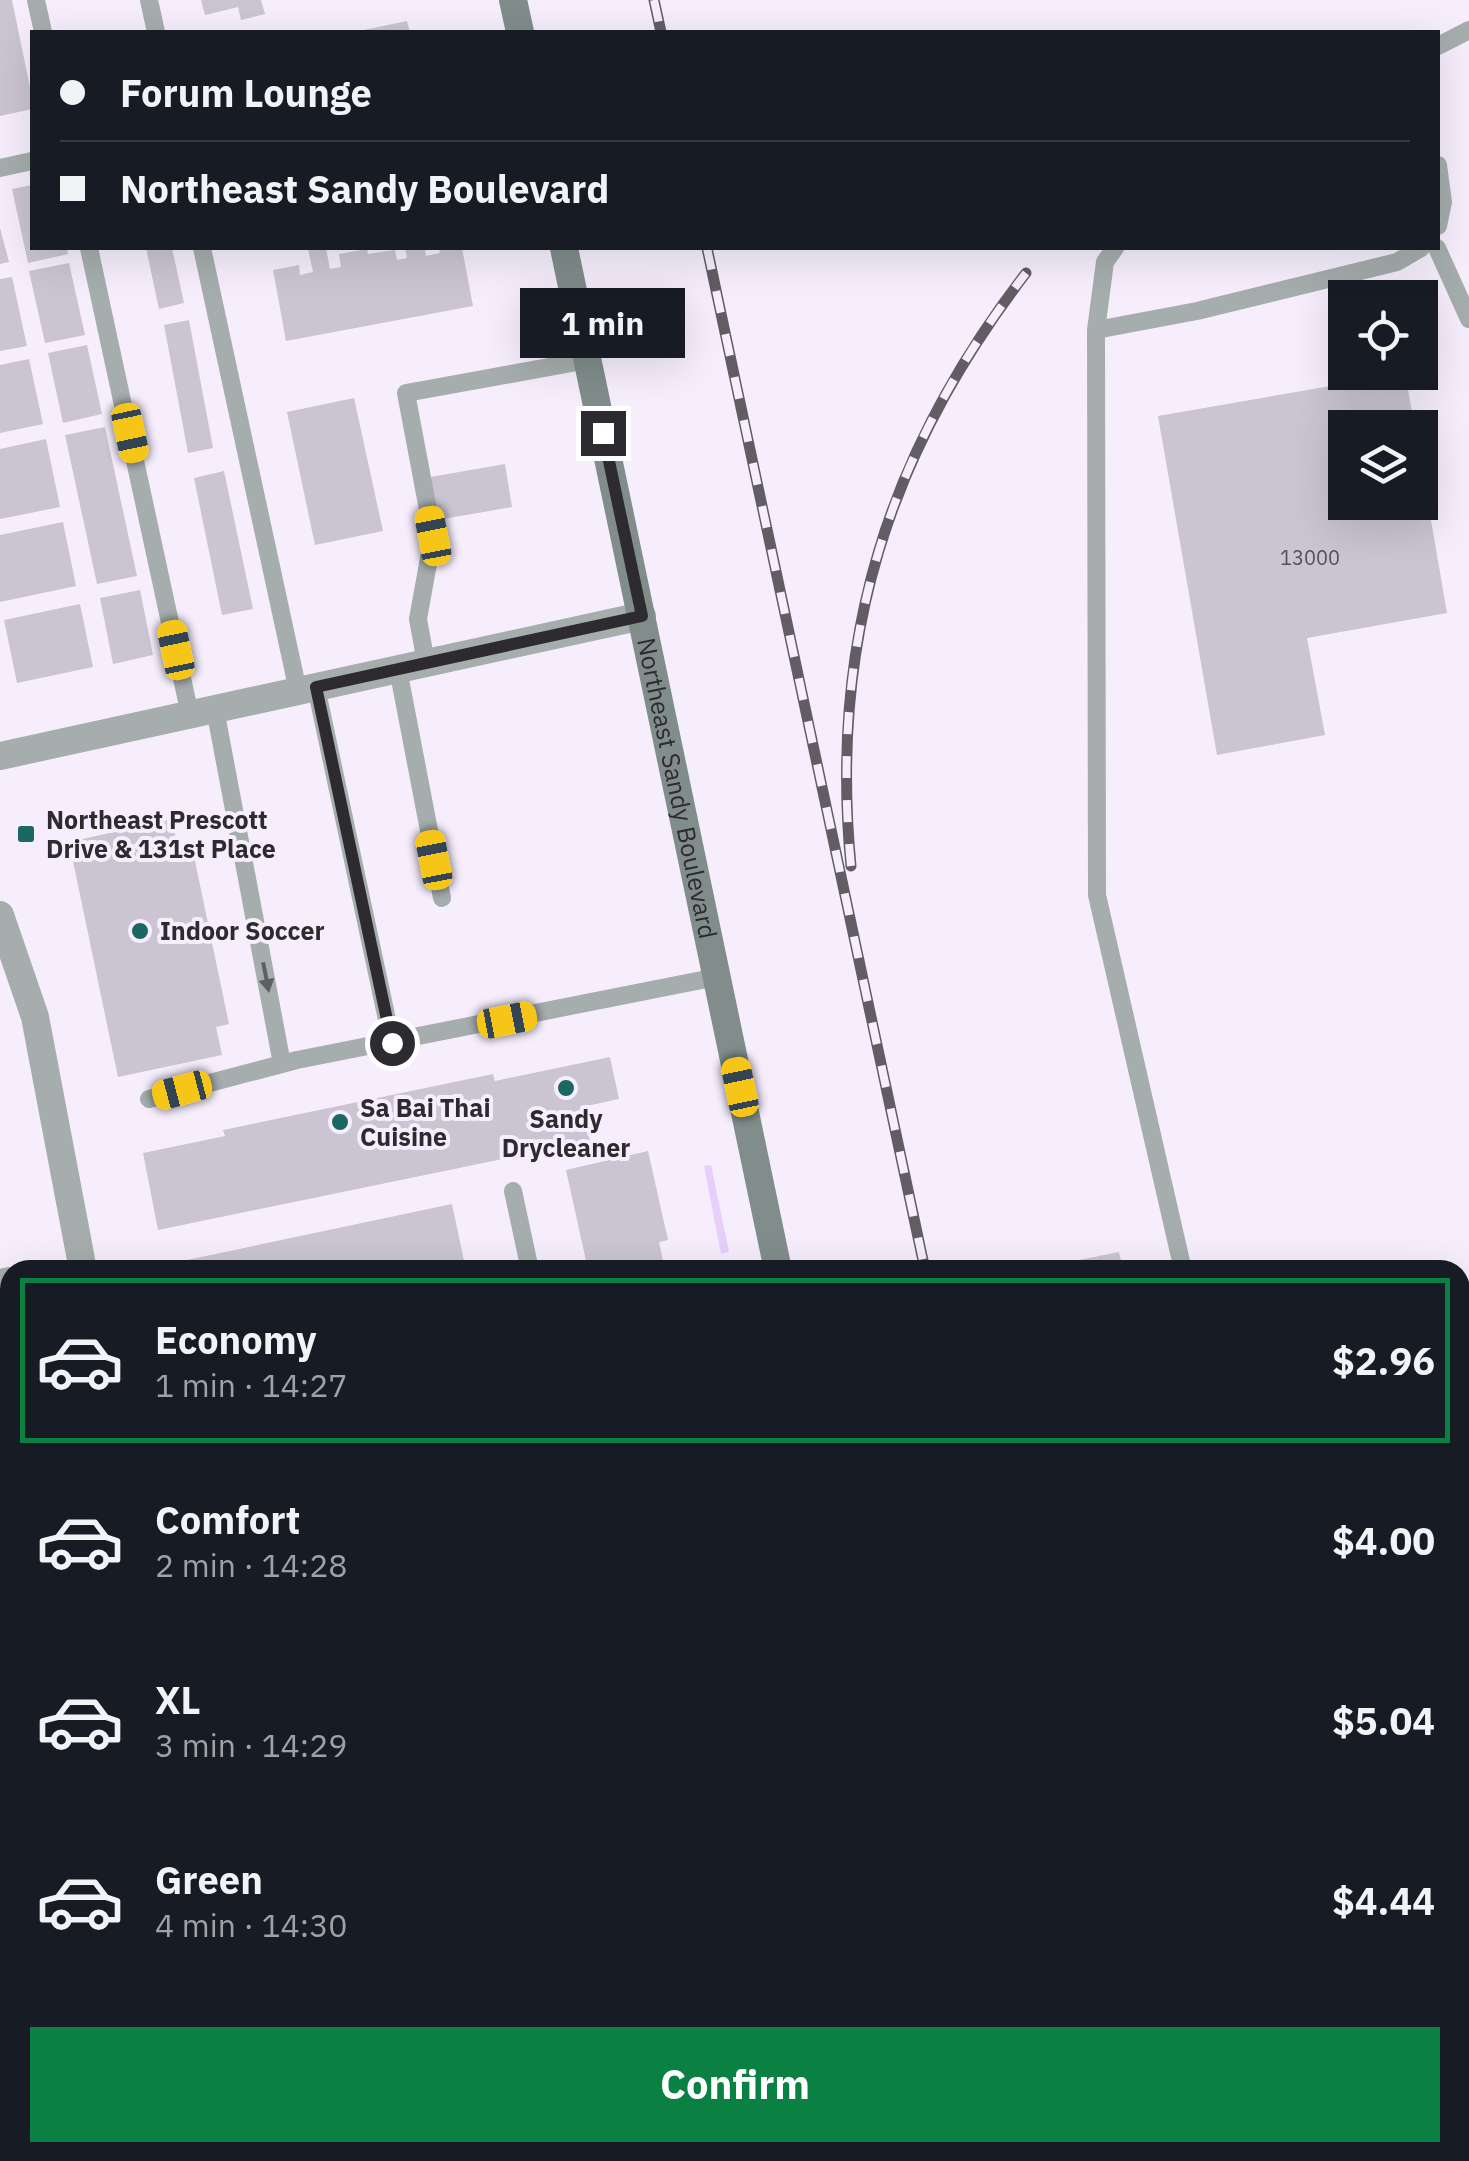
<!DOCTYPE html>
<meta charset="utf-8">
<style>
:root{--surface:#171b24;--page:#20242c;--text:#f1f3f6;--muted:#9ea1a6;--line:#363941;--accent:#0b8043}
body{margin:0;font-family:"IBM Plex Sans",sans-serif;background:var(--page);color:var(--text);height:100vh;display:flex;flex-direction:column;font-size:38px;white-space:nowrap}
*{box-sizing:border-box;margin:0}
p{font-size:32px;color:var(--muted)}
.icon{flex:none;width:55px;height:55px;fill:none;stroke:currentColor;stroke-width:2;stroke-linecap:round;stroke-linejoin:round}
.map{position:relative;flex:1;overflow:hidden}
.drawer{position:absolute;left:0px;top:1260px;width:1470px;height:902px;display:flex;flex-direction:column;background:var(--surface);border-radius:30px 30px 0 0;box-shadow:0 10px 40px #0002}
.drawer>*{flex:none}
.guide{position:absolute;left:30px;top:30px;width:1410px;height:220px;border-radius:0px;box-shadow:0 10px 40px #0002;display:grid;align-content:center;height:220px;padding:0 30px;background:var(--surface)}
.controls{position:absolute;left:1328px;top:280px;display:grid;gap:20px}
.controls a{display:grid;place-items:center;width:110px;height:110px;border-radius:0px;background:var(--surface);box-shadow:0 10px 40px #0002;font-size:50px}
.end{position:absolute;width:45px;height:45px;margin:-22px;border:12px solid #2e2b30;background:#fff;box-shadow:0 0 0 5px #fff}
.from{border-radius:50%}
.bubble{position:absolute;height:70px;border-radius:0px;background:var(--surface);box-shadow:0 10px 40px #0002;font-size:32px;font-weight:800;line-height:70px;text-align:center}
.car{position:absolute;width:30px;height:60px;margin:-30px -15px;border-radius:12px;box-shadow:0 0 8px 2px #0007;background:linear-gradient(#f5c518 24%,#345 0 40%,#f5c518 0 76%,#345 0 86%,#f5c518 0)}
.guide b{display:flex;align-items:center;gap:35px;height:95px;font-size:38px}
.guide b+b{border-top:2px solid var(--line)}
.guide i{width:25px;height:25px;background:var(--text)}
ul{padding:18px 0 0;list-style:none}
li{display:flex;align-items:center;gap:30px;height:165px;margin:0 20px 15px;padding:0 10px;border:5px solid transparent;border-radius:0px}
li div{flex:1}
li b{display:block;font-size:38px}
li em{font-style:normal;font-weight:800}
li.active{border-color:var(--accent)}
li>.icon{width:90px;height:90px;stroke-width:1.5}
.cta{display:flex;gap:20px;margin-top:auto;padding:20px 30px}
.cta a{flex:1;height:115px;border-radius:0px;background:var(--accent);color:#fff;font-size:40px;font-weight:800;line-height:115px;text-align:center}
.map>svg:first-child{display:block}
</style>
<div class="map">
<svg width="1469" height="2161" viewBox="0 0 1469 2161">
<rect width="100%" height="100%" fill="#f6eefd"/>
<path fill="#e7cefb" d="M 711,1165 L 729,1252 L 721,1254 L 704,1166 Z"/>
<path fill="#cbc4d2" d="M 0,0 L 12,0 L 32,97 L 32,109 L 0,116 Z
M 201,0 L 261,0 L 265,14 L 241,20 L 238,7 L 205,15 Z
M 407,21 L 410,32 L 359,32 L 359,31 Z
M 32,185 L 32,248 L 67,248 L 68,254 L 28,263 L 12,189 Z
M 0,228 L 9,262 L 0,264 Z
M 146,248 L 172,248 L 184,303 L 159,309 Z
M 317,248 L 326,248 L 330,269 L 341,267 L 339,254 L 367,249 L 368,254 L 395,250 L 397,260 L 407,258 L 405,248 L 425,248 L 426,256 L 440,253 L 439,248 L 462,248 L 473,306 L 286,341 L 273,270 L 299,265 L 300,275 L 313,272 L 308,249 Z
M 69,263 L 85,335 L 45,343 L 29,271 Z
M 12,277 L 27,346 L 0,351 L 0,279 Z
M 189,320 L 213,448 L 188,453 L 164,325 Z
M 87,345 L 102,414 L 63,423 L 48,353 Z
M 29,359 L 43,424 L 0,433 L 0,365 Z
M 1405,373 L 1415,428 L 1345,428 L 1345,502 L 1420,502 L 1422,468 L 1447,613 L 1307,638 L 1325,735 L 1217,755 L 1158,416 Z
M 354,398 L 383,531 L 315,545 L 287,412 Z
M 105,427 L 137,576 L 97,584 L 65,435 Z
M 46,439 L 60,507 L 0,519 L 0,449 Z
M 505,464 L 512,507 L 426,522 L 419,479 Z
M 224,471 L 253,609 L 222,615 L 194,478 Z
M 63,522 L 76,586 L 0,602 L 0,535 Z
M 140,590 L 153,655 L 113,664 L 100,598 Z
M 80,604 L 93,667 L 17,683 L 4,620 Z
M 172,819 L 177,846 L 191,842 L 229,1024 L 216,1027 L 222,1055 L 118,1077 L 69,842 Z
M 610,1057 L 619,1099 L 582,1107 L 590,1141 L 158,1230 L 143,1153 L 225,1136 L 223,1130 L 493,1074 L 495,1081 Z
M 648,1151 L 668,1240 L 659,1242 L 665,1270 L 588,1270 L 566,1170 Z
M 452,1204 L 466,1270 L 150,1270 L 149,1268 Z
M 1119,1252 L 1123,1270 L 1039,1270 L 1039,1268 Z
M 10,1387 L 10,1510 L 0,1512 L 0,1389 Z
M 10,1554 L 10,1665 L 6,1666 L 0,1641 L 0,1556 Z
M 0,1862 L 10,1898 L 10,1904 L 0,1906 Z
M 10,2067 L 10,2128 L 0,2132 L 0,2071 Z
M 767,2152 L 846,2152 L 848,2161 L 768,2161 Z"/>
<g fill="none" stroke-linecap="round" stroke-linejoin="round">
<path stroke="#a5aead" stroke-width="18" d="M 36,0 L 43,32
M 149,0 L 156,32
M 1438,46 L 1469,30
M 1438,165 L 1443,202 L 1438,226
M 0,168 L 32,161
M 89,248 L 190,715
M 202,248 L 298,691
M 1115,248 L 1105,262 L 1096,330 L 1097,895 L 1183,1270
M 1437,248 L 1469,319
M 1096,330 L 1197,311 L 1397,262 L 1421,248
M 426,663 L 418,619 L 433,536 L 406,393 L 588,360
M 398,669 L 442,898
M 316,687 L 392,1043
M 215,709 L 282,1064
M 149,1099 L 297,1060 L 717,977
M 513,1191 L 530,1270
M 1460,2080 L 1469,2080"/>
<path stroke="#a5aead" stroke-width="28" d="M 0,756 L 642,616
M 0,915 L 35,1017 L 83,1270
M 0,1283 L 10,1281
M 0,1740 L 10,1738
M 267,2152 L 269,2161
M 170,2161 L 196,2152"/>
<g stroke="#808d8b" stroke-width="28">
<path d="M 513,0 L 520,32"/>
<path id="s1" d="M 564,248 L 778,1270"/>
<path d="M 963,2152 L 965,2161"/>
</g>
<g stroke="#625d65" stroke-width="11">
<path id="rail" d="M 654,0 L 661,32
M 707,248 L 925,1270
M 851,866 C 829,640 888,452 1026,273
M 1113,2152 L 1114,2161"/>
</g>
<use href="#rail" stroke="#f6eefd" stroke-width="8" stroke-dasharray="22" stroke-linecap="butt"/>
</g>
<defs><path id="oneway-solid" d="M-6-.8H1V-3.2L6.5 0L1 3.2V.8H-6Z" transform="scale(2.5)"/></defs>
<use fill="#5e5f62" href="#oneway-solid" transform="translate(266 977) rotate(79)"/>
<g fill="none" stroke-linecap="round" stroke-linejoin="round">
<path stroke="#2e2b30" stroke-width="12" d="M 392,1043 L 316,687 L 642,616 L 603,433"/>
</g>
<g fill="#1b6763" stroke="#f6eefd" stroke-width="4">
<rect x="16" y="824" width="20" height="20" rx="5"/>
<circle cx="140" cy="931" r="10"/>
<circle cx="566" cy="1088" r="10"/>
<circle cx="340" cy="1122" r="10"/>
</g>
<g text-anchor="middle" stroke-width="8" stroke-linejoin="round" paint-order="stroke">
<g font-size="20" fill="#555158">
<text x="1310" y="565">13000</text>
</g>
<g font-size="25" fill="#2e2b30" stroke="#f6eefd">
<text dy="9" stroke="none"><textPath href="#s1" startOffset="552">Northeast Sandy Boulevard</textPath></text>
</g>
<g font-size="25" font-weight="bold" fill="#2e2b30" stroke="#f6eefd" text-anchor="start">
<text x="46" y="829">Northeast Prescott<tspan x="46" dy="29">Drive &amp; 131st Place</tspan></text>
<text x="160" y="940">Indoor Soccer</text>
<text x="360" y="1117">Sa Bai Thai<tspan x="360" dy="29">Cuisine</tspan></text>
<text x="566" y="1128" text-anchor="middle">Sandy<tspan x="566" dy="29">Drycleaner</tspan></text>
</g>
</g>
</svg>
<div class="controls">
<a><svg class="icon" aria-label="locate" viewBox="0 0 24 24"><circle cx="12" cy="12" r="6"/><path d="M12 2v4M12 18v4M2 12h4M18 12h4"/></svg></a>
<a><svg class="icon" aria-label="layers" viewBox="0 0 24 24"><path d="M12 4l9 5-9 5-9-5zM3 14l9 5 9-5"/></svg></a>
</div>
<i class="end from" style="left:392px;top:1043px"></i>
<i class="end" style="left:603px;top:433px"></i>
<div class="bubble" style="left:520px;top:288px;width:165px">1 min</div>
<i class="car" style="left:130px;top:433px;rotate:168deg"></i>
<i class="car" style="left:433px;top:536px;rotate:349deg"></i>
<i class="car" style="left:176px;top:650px;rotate:348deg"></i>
<i class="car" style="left:434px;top:860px;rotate:349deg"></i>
<i class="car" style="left:507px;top:1020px;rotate:79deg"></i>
<i class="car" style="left:740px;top:1087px;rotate:348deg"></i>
<i class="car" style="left:182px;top:1090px;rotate:255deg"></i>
<div class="guide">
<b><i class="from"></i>Forum Lounge</b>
<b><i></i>Northeast Sandy Boulevard</b>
</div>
<section class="drawer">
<ul>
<li class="active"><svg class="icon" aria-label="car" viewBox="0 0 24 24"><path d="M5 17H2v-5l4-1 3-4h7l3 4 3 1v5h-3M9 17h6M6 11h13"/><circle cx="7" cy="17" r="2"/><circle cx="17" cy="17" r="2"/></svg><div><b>Economy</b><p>1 min · 14:27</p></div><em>$2.96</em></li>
<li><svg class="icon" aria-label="car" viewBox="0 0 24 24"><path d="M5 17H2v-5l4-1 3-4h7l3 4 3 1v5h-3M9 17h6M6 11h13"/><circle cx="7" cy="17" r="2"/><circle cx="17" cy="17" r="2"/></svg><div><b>Comfort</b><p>2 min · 14:28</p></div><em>$4.00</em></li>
<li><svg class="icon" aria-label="car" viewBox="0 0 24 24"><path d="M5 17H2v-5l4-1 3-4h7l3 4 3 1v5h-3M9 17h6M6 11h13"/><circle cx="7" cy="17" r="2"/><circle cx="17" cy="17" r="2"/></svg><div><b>XL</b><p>3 min · 14:29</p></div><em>$5.04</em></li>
<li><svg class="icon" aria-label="car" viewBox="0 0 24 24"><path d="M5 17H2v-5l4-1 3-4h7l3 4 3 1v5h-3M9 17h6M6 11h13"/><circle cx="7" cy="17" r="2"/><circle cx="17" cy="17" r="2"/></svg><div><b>Green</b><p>4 min · 14:30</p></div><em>$4.44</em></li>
</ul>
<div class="cta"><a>Confirm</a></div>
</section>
</div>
